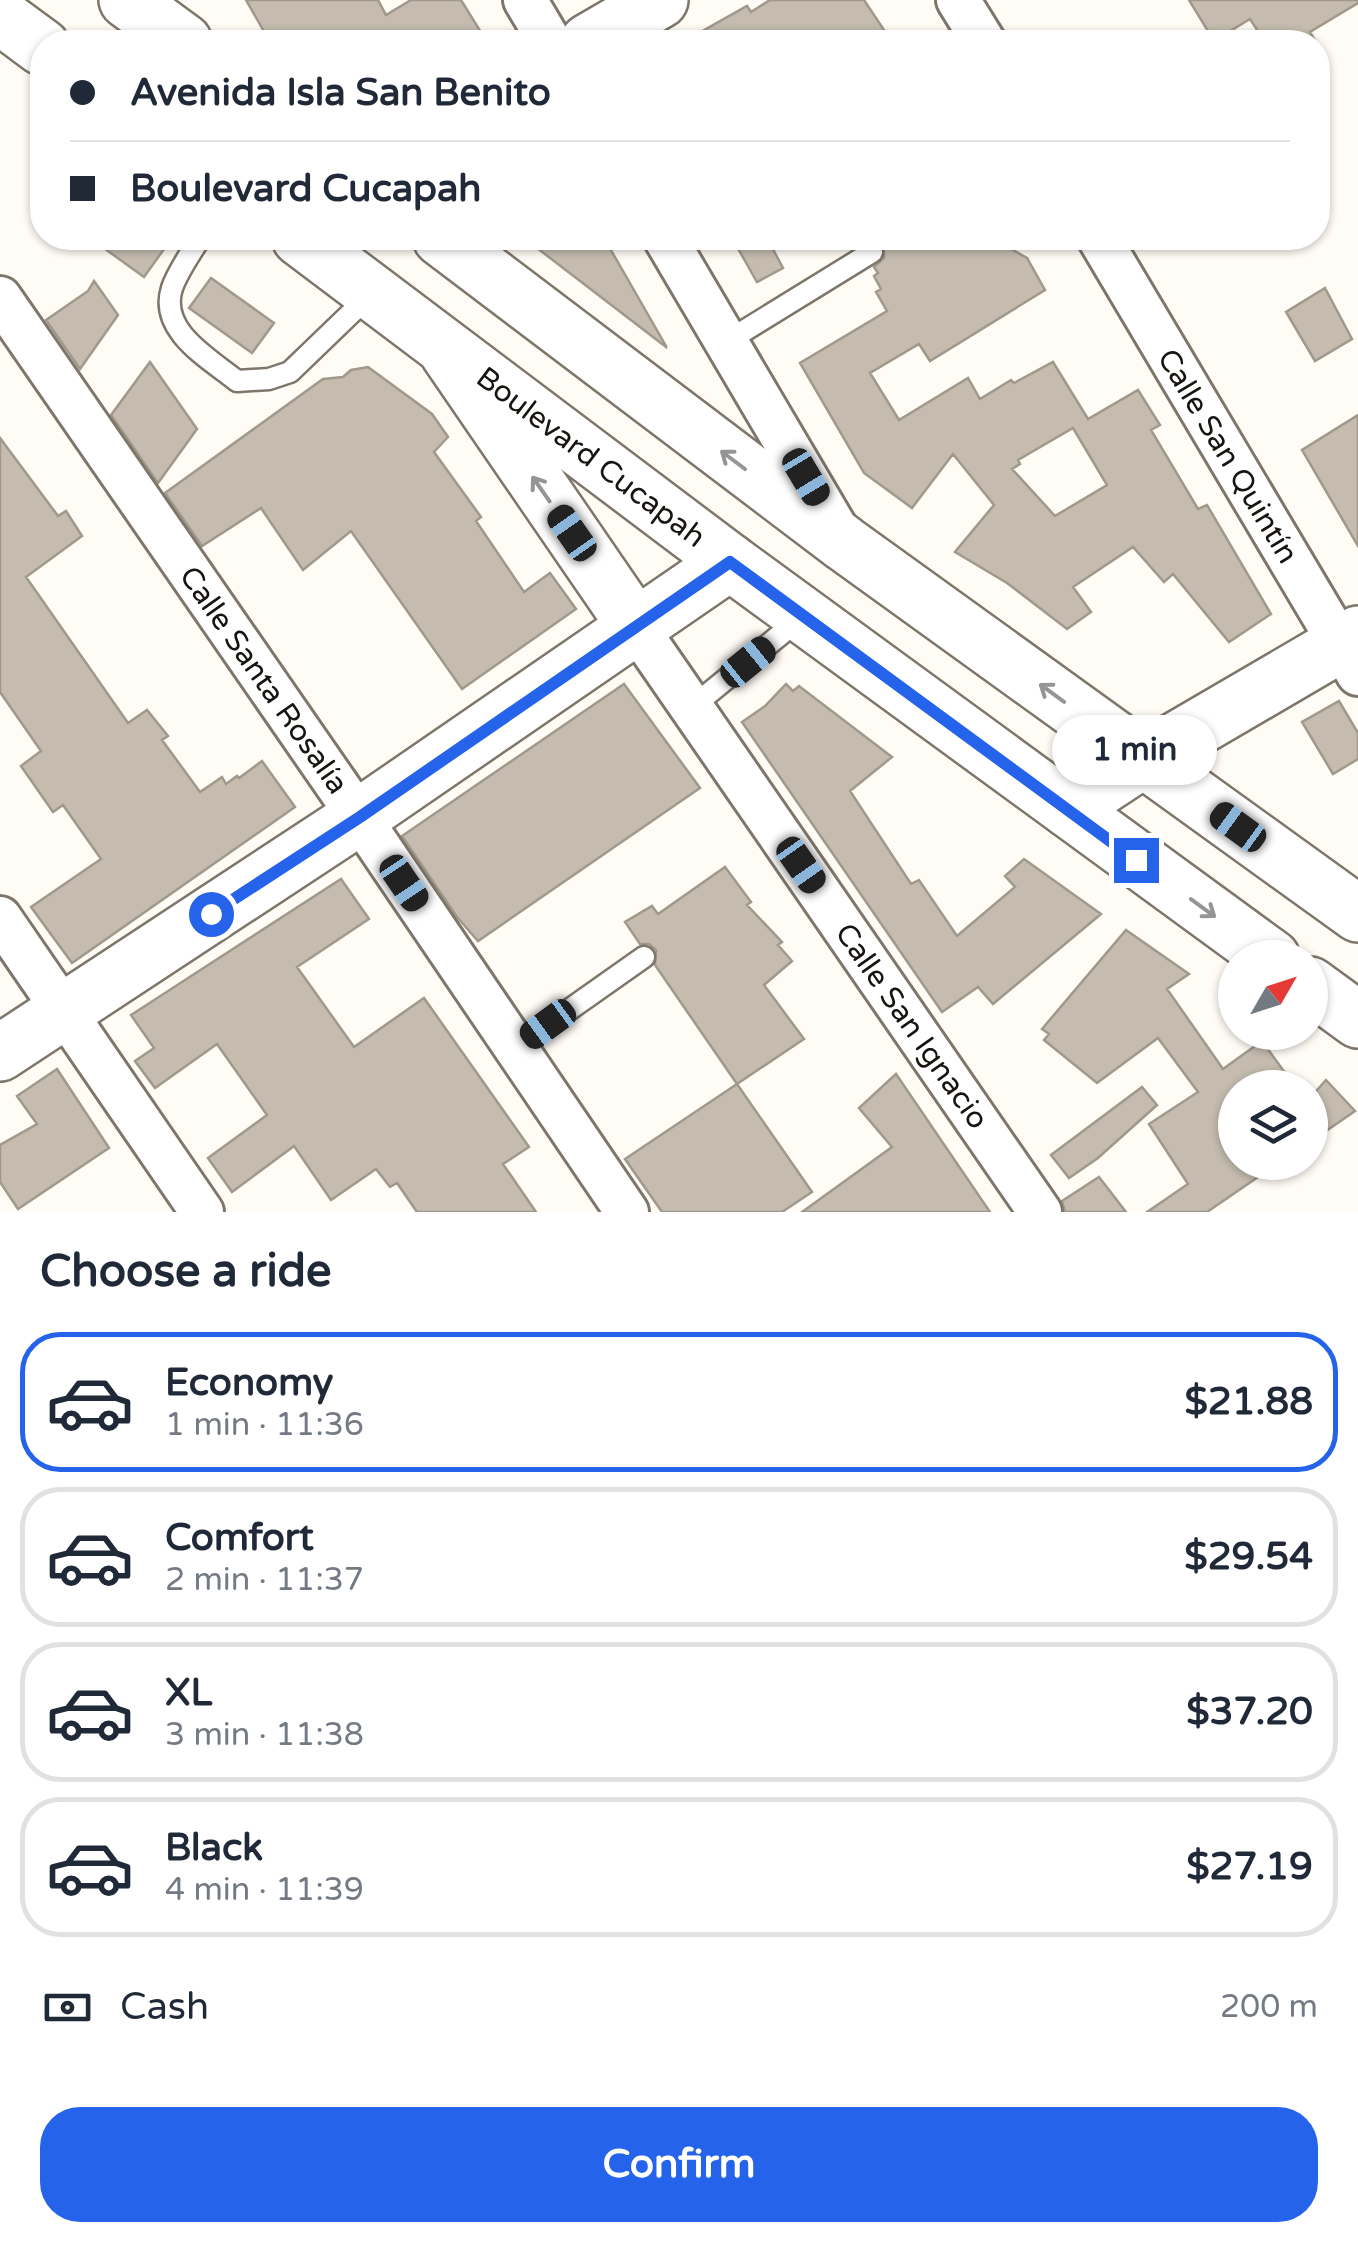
<!DOCTYPE html>
<meta charset="utf-8">
<style>
:root{--surface:#fff;--page:#f6f6f7;--text:#1f2937;--muted:#747a83;--line:#e0e1e3;--accent:#2563eb}
body{margin:0;font-family:"Varela Round",sans-serif;background:var(--page);color:var(--text);height:100vh;display:flex;flex-direction:column;font-size:38px;white-space:nowrap}
*{box-sizing:border-box;margin:0}
p{font-size:32px;color:var(--muted)}
.icon{flex:none;width:55px;height:55px;fill:none;stroke:currentColor;stroke-width:2;stroke-linecap:round;stroke-linejoin:round}
.map{position:relative;height:1212px;overflow:hidden}
.panel{display:flex;flex-direction:column;background:var(--surface);flex:1}
.panel>*{flex:none}
.banner{position:absolute;left:30px;top:30px;width:1300px;height:220px;border-radius:40px;box-shadow:0 2px 8px #0004;display:grid;align-content:center;height:220px;padding:0 40px;background:var(--surface)}
.needle{width:65px;rotate:51deg}
.buttons{position:absolute;left:1218px;top:940px;display:grid;gap:20px}
.buttons a{display:grid;place-items:center;width:110px;height:110px;border-radius:50%;background:var(--surface);box-shadow:0 2px 8px #0004;font-size:50px}
.end{position:absolute;width:45px;height:45px;margin:-22px;border:12px solid #2563eb;background:#fff;box-shadow:0 0 0 5px #fff}
.from{border-radius:50%}
.bubble{position:absolute;height:70px;border-radius:35px;background:var(--surface);box-shadow:0 2px 8px #0004;font-size:32px;font-weight:700;line-height:70px;text-align:center}
.car{position:absolute;width:30px;height:60px;margin:-30px -15px;border-radius:12px;box-shadow:0 0 8px 2px #0007;background:linear-gradient(#222 24%,#8ab4d8 0 40%,#222 0 76%,#8ab4d8 0 86%,#222 0)}
.banner b{display:flex;align-items:center;gap:35px;height:95px;font-size:38px}
.banner b+b{border-top:2px solid var(--line)}
.banner i{width:25px;height:25px;background:var(--text)}
ul{padding:0;list-style:none}
li{display:flex;align-items:center;gap:30px;height:140px;margin:0 20px 15px;padding:0 20px;border:5px solid var(--line);border-radius:40px}
li div{flex:1}
li b{display:block;font-size:38px}
li em{font-style:normal;font-weight:700}
li.on{border-color:var(--accent)}
li>.icon{width:90px;height:90px;stroke-width:1.5}
h2{padding:0 40px;font-size:45px;line-height:120px}
.pay{display:flex;align-items:center;gap:25px;height:110px;padding:0 40px;font-size:38px}
.pay p{margin-inline-start:auto}
.button{display:flex;gap:20px;margin-top:auto;padding:20px 40px}
.button a{flex:1;height:115px;border-radius:40px;background:var(--accent);color:#fff;font-size:40px;font-weight:700;line-height:115px;text-align:center}
.map>svg:first-child{display:block}
</style>
<div class="map">
<svg width="1358" height="1212" viewBox="0 0 1358 1212">
<rect width="100%" height="100%" fill="#fffbf5"/>
<path fill="#c5bcaf" stroke="#a0988b" stroke-width="2.5" fill-rule="evenodd" d="M 246,0 L 378,0 L 386,15 L 411,0 L 461,0 L 487,42 L 270,42 Z
M 770,0 L 864,0 L 892,42 L 683,42 L 747,6 L 751,12 Z
M 1189,0 L 1358,0 L 1358,3 L 1310,32 L 1316,42 L 1265,42 L 1250,19 L 1214,41 Z
M 90,238 L 172,238 L 144,277 Z
M 524,238 L 604,238 L 666,346 L 666,347 Z
M 732,238 L 767,238 L 783,268 L 757,282 Z
M 856,238 L 1000,238 L 1004,245 L 1027,258 L 1045,290 L 930,361 L 919,344 L 870,373 L 899,420 L 968,378 L 980,399 L 1011,380 L 1014,383 L 1053,362 L 1088,419 L 1138,390 L 1160,425 L 1151,430 L 1198,509 L 1207,505 L 1271,614 L 1229,642 L 1173,574 L 1164,582 L 1133,547 L 1073,587 L 1091,612 L 1067,629 L 1007,583 L 955,552 L 994,505 L 953,454 L 912,508 L 864,473 L 800,363 L 887,311 L 876,292 L 881,289 L 874,276 L 878,273 L 874,267 L 884,258 L 884,246 L 873,238 L 859,244 ZM 1073,428 L 1107,485 L 1055,516 L 1012,469 L 1020,464 L 1018,460 Z
M 211,278 L 274,323 L 252,353 L 189,308 Z
M 94,281 L 118,315 L 80,369 L 46,320 L 88,291 Z
M 1325,288 L 1352,339 L 1315,361 L 1286,312 Z
M 150,362 L 197,429 L 158,483 L 111,415 Z
M 368,367 L 432,414 L 448,437 L 434,452 L 481,517 L 476,521 L 524,592 L 550,573 L 576,609 L 462,689 L 351,531 L 303,570 L 261,508 L 202,546 L 165,493 L 323,379 L 343,377 L 351,370 Z
M 1358,415 L 1358,546 L 1302,450 Z
M 0,438 L 58,516 L 66,511 L 82,536 L 26,577 L 128,723 L 147,710 L 168,736 L 162,740 L 200,792 L 222,777 L 226,784 L 237,776 L 239,778 L 262,761 L 295,807 L 72,963 L 31,907 L 101,859 L 63,805 L 53,812 L 21,766 L 41,751 L 0,692 Z
M 624,684 L 700,788 L 478,941 L 457,917 L 402,836 Z
M 786,684 L 793,691 L 799,686 L 892,757 L 850,791 L 911,884 L 919,880 L 957,936 L 1015,887 L 1005,876 L 1024,859 L 1101,914 L 993,1004 L 978,987 L 942,1012 L 742,722 L 765,706 Z
M 1339,701 L 1358,733 L 1358,759 L 1333,774 L 1302,722 Z
M 725,867 L 751,902 L 747,905 L 782,942 L 778,945 L 792,961 L 764,985 L 804,1039 L 737,1084 L 812,1192 L 782,1212 L 662,1212 L 625,1159 L 737,1084 L 655,965 L 656,950 L 649,944 L 640,944 L 625,922 L 652,906 L 658,914 Z
M 341,879 L 369,919 L 297,967 L 354,1047 L 424,998 L 529,1147 L 503,1164 L 536,1212 L 417,1212 L 397,1183 L 390,1187 L 376,1169 L 331,1200 L 294,1146 L 232,1192 L 208,1158 L 267,1115 L 217,1044 L 155,1088 L 135,1061 L 154,1048 L 131,1015 Z
M 1126,930 L 1189,974 L 1167,989 L 1223,1069 L 1262,1041 L 1296,1088 L 1235,1088 L 1235,1162 L 1280,1162 L 1207,1212 L 1147,1212 L 1188,1184 L 1149,1124 L 1198,1092 L 1158,1038 L 1097,1083 L 1044,1040 L 1049,1034 L 1042,1029 Z
M 57,1069 L 109,1148 L 18,1209 L 0,1182 L 0,1145 L 37,1124 L 17,1096 Z
M 896,1074 L 990,1212 L 802,1212 L 892,1147 L 859,1108 Z
M 1326,1080 L 1355,1111 L 1310,1142 L 1310,1098 Z
M 1142,1087 L 1157,1105 L 1098,1158 L 1069,1178 L 1051,1155 Z
M 1099,1177 L 1126,1212 L 1065,1212 L 1062,1201 Z"/>
<g fill="none" stroke-linecap="round" stroke-linejoin="round">
<g stroke="#7e766a" stroke-width="25">
<path id="lane" d="M 200,238 C 191,253 178,271 172,288 C 158,331 210,359 237,381 L 269,379 L 290,372 L 372,293
M 726,342 L 872,252
M 692,707 L 802,617
M 515,1048 L 644,957"/>
</g>
<g stroke="#7e766a" stroke-width="48">
<path id="street" d="M 525,0 L 550,42
M 958,0 L 984,42
M 665,238 L 837,530
M 1099,238 L 1358,674
M 0,298 L 359,817 L 627,1212
M 636,627 L 1040,1212
M 0,918 L 202,1212"/>
</g>
<g stroke="#7e766a" stroke-width="60">
<path id="secondary" d="M 588,42 L 660,0
M 448,353 L 636,627
M 1068,809 L 1144,759 L 1358,634
M 0,1053 L 359,817 L 730,562"/>
</g>
<g stroke="#7e766a" stroke-width="60">
<path id="primary" d="M 127,0 L 184,42
M 0,16 L 42,47
M 300,238 L 730,562 L 1272,958
M 441,238 L 845,544 L 1358,914
M 1310,985 L 1358,1020"/>
</g>
<use href="#lane" stroke="#fff" stroke-width="20"/>
<use href="#street" stroke="#fff" stroke-width="42"/>
<use href="#secondary" stroke="#fff" stroke-width="55"/>
<use href="#primary" stroke="#fff" stroke-width="55"/>
</g>
<defs><path id="oneway-shaft" d="M-6 0H5M1.5-3L5.5 0L1.5 3" fill="none" stroke-width="1.6" stroke-linecap="round" stroke-linejoin="round" transform="scale(2.5)"/></defs>
<g stroke="#979593">
<use href="#oneway-shaft" transform="translate(733 460) rotate(-143)"/>
<use href="#oneway-shaft" transform="translate(541 489) rotate(-125)"/>
<use href="#oneway-shaft" transform="translate(1052 693) rotate(-144)"/>
<use href="#oneway-shaft" transform="translate(1203 908) rotate(36)"/>
</g>
<g fill="none" stroke-linecap="round" stroke-linejoin="round">
<path stroke="#2563eb" stroke-width="12" d="M 211,914 L 360,817 L 730,562 L 1136,860"/>
</g>
<g text-anchor="middle" stroke-width="8" stroke-linejoin="round" paint-order="stroke">
<g font-size="30" fill="#17140f" stroke="#fff">
<text transform="translate(1228 456) rotate(59)" y="10">Calle San Quintín</text>
<text transform="translate(591 457) rotate(37)" y="10">Boulevard Cucapah</text>
<text transform="translate(264 680) rotate(55)" y="10">Calle Santa Rosalía</text>
<text transform="translate(912 1026) rotate(55)" y="10">Calle San Ignacio</text>
</g>
</g>
</svg>
<div class="buttons">
<a><svg class="needle" viewBox="-14 -14 28 28"><path d="M0-13l5 13h-10z" fill="#e53935"/><path d="M0 13l5-13h-10z" fill="#747a83"/></svg></a>
<a><svg class="icon" aria-label="layers" viewBox="0 0 24 24"><path d="M12 4l9 5-9 5-9-5zM3 14l9 5 9-5"/></svg></a>
</div>
<i class="end from" style="left:211px;top:914px"></i>
<i class="end" style="left:1136px;top:860px"></i>
<div class="bubble" style="left:1052px;top:715px;width:165px">1 min</div>
<i class="car" style="left:806px;top:477px;rotate:149deg"></i>
<i class="car" style="left:572px;top:533px;rotate:325deg"></i>
<i class="car" style="left:748px;top:662px;rotate:51deg"></i>
<i class="car" style="left:1238px;top:827px;rotate:306deg"></i>
<i class="car" style="left:801px;top:865px;rotate:145deg"></i>
<i class="car" style="left:404px;top:883px;rotate:146deg"></i>
<i class="car" style="left:548px;top:1024px;rotate:234deg"></i>
<div class="banner">
<b><i class="from"></i>Avenida Isla San Benito</b>
<b><i></i>Boulevard Cucapah</b>
</div>
</div>
<section class="panel">
<h2>Choose a ride</h2>
<ul>
<li class="on"><svg class="icon" aria-label="car" viewBox="0 0 24 24"><path d="M5 17H2v-5l4-1 3-4h7l3 4 3 1v5h-3M9 17h6M6 11h13"/><circle cx="7" cy="17" r="2"/><circle cx="17" cy="17" r="2"/></svg><div><b>Economy</b><p>1 min · 11:36</p></div><em>$21.88</em></li>
<li><svg class="icon" aria-label="car" viewBox="0 0 24 24"><path d="M5 17H2v-5l4-1 3-4h7l3 4 3 1v5h-3M9 17h6M6 11h13"/><circle cx="7" cy="17" r="2"/><circle cx="17" cy="17" r="2"/></svg><div><b>Comfort</b><p>2 min · 11:37</p></div><em>$29.54</em></li>
<li><svg class="icon" aria-label="car" viewBox="0 0 24 24"><path d="M5 17H2v-5l4-1 3-4h7l3 4 3 1v5h-3M9 17h6M6 11h13"/><circle cx="7" cy="17" r="2"/><circle cx="17" cy="17" r="2"/></svg><div><b>XL</b><p>3 min · 11:38</p></div><em>$37.20</em></li>
<li><svg class="icon" aria-label="car" viewBox="0 0 24 24"><path d="M5 17H2v-5l4-1 3-4h7l3 4 3 1v5h-3M9 17h6M6 11h13"/><circle cx="7" cy="17" r="2"/><circle cx="17" cy="17" r="2"/></svg><div><b>Black</b><p>4 min · 11:39</p></div><em>$27.19</em></li>
</ul>
<div class="pay"><svg class="icon" aria-label="cash" viewBox="0 0 24 24"><path d="M3 7h18v10H3z"/><circle cx="12" cy="12" r="2"/></svg>Cash<p>200 m</p></div>
<div class="button"><a>Confirm</a></div>
</section>
